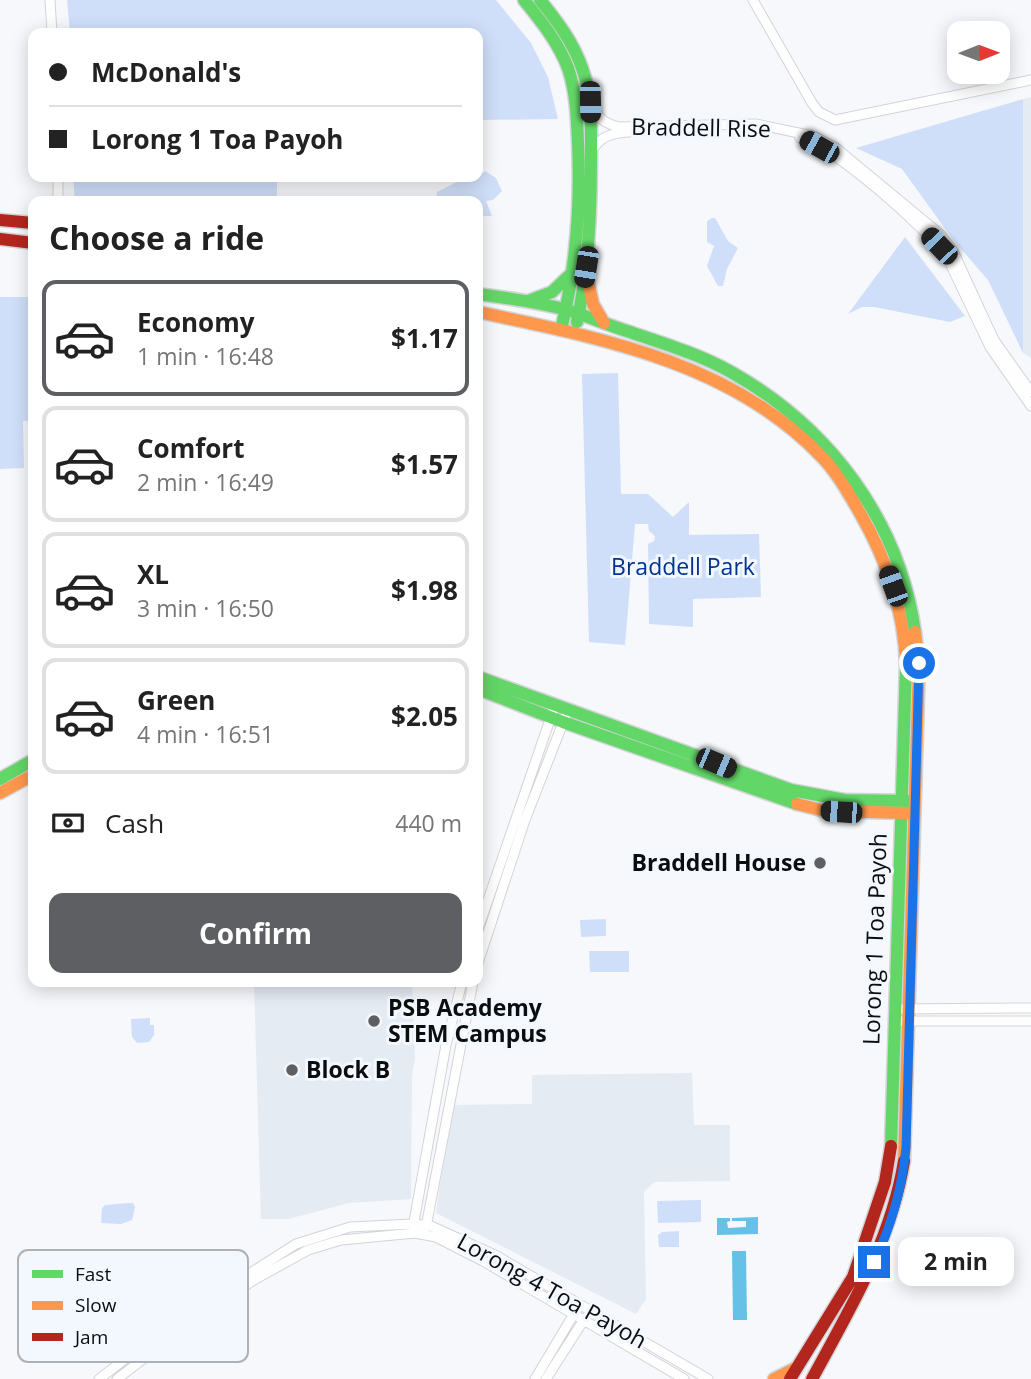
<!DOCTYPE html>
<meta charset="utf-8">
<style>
:root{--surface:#fff;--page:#f6f6f6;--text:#222;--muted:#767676;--line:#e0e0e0;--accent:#5e5f62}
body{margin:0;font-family:"Open Sans",sans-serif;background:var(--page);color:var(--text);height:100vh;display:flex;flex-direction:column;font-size:26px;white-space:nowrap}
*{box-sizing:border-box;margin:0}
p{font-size:23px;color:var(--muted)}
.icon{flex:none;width:38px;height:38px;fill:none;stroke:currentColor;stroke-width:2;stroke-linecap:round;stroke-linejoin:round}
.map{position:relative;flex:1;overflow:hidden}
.details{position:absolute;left:28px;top:196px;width:455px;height:791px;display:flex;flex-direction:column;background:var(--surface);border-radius:14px;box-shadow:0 4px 18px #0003}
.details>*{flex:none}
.guide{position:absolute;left:28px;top:28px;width:455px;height:154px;border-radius:14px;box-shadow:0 4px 18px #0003;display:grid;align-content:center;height:154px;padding:0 21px;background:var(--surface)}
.needle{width:46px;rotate:89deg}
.controls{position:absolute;left:947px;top:21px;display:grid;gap:14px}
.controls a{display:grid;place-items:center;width:63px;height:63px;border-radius:14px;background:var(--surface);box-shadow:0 4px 18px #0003;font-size:35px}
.end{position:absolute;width:32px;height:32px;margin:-16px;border:9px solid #1a73e8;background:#fff;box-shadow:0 0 0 4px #fff}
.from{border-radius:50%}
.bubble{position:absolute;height:49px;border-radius:14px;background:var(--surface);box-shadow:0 4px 18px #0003;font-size:23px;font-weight:700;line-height:49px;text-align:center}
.car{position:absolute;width:21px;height:42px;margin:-21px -10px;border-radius:9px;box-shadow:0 0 5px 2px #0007;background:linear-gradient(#222 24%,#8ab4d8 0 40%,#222 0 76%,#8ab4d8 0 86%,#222 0)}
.guide b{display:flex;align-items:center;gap:24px;height:66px;font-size:26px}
.guide b+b{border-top:2px solid var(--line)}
.guide i{width:18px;height:18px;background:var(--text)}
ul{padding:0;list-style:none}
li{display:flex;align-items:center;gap:21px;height:116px;margin:0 14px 10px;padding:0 7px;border:4px solid var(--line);border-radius:14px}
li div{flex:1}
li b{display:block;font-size:26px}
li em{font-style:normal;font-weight:700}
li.active{border-color:var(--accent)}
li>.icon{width:63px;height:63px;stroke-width:1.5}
h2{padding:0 21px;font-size:32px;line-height:84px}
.pay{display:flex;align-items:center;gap:18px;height:77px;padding:0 21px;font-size:26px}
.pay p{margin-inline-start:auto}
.cta{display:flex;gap:14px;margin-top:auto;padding:14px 21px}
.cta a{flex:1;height:80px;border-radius:14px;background:var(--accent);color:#fff;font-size:28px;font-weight:700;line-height:80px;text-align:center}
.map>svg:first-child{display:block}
</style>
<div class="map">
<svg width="1031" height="1379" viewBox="0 0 1031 1379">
<rect width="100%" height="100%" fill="#f6f8fb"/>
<path fill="#e5ebf3" d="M 1031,97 L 1031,358 L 1023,353 L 1023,99 Z
M 254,982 L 412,982 L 415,1058 L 412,1076 L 411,1199 L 349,1203 L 288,1219 L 261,1219 Z
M 692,1073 L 694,1125 L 730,1125 L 730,1181 L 654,1182 L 644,1192 L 646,1299 L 636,1314 L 436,1213 L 452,1105 L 532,1104 L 532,1075 Z"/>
<path fill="#d0dff9" d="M 67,0 L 496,0 L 531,43 L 548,77 L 558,119 L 478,120 L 478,33 L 70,33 Z
M 1023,99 L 1023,353 L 988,280 L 954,241 L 902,169 L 856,148 Z
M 485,171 L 496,178 L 502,191 L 493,200 L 486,201 L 492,216 L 478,216 L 478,201 L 436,201 L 437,192 L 461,180 L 475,181 Z
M 73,177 L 277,177 L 277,201 L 75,201 Z
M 712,218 L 715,218 L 728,241 L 738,248 L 727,269 L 723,286 L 718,286 L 707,266 L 714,246 L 707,242 L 707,221 Z
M 905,237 L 965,316 L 950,322 L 874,307 L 862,307 L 848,314 Z
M 0,297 L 33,297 L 33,421 L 23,421 L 24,468 L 0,469 Z
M 618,373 L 621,494 L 648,494 L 673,517 L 689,502 L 689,535 L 759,534 L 761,597 L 693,599 L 693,627 L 649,624 L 648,544 L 654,541 L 655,536 L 649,531 L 648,524 L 635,524 L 625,645 L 589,642 L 582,374 Z
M 606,919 L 606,936 L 581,937 L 580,920 Z
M 589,951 L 629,951 L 629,972 L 590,972 Z
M 150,1018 L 150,1025 L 154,1025 L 154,1035 L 149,1042 L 137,1043 L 132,1037 L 131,1019 Z
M 701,1200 L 701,1222 L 658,1223 L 657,1201 Z
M 129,1203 L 133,1203 L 135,1207 L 132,1220 L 121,1224 L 101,1223 L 102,1208 L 105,1205 Z
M 679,1231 L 679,1247 L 659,1247 L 658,1235 L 662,1232 Z"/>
<path fill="#66c1e6" d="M 758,1217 L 758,1234 L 717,1235 L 717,1218 L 730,1218 L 730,1221 L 727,1222 L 728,1228 L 746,1227 L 746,1221 L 732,1221 L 732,1218 Z
M 732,1251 L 746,1251 L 747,1320 L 733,1320 Z"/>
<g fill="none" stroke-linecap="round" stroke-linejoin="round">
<g stroke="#d3d4d7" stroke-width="11">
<path id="street" d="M 50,0 L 52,33
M 753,0 L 812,103 L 819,112 L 835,120 L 1031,80
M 593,107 C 599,119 606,124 619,127 L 756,124 L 813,136 L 836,148 L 941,235 L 953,251 L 994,340 L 1031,392
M 664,132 L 703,131
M 800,138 C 833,145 924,227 946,255 L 990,347 L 1031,406
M 591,152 C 600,136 612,133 629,132
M 58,201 L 58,177
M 478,929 L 555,705
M 478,963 L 525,820 L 568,710
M 894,1009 L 1031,1008
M 894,1021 L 1031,1021
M 413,1227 L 446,1045 L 462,982
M 426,1227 L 473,982
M 99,1379 L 175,1321 L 296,1244 L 350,1227 L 413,1224 L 431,1226 L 495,1255 L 708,1379
M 117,1379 L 177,1333 L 221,1305 L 252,1281 L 308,1250 L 341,1240 L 415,1233 L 436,1237 L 483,1261 L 684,1379
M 535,1379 L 575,1312
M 546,1379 L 585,1318"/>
</g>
<g stroke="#d3d4d7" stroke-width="15">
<path id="fast" d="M 524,0 C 541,21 558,42 568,68 C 576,91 577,118 578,142 C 581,206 576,268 561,330
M 540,0 C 557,21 573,42 582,68 C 592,95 591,124 591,152 C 591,210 589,266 577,322
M 478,294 C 508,298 538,302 567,310 C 588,316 607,325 627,331 C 662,343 699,354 731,372 C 829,427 899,520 915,632
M 528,301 L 552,292 L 573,272
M 478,677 L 791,790 L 845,800 L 908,801
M 478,689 L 563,722 L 797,804
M 0,779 L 33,760
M 891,1146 L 906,664"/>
</g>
<g stroke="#d3d4d7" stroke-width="15">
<path id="slow" d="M 588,281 L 593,304 L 604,323
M 478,312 C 600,338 731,362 821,456 C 837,472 849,494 860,513 C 887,560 904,610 906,664
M 0,793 L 33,775
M 797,804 L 825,811 L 908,813
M 904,1161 L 919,663 L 915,632
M 774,1379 L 796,1368"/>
</g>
<g stroke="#d3d4d7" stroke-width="15">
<path id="jam" d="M 0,220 L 33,223
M 0,239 L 33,243
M 790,1379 L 853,1277 L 885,1182 L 891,1146
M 812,1379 C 850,1309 891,1241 904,1161"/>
</g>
<use href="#street" stroke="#fefefe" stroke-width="9"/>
<use href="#fast" stroke="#63d668" stroke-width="12"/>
<use href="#slow" stroke="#ff974d" stroke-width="12"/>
<use href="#jam" stroke="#b3261e" stroke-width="12"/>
</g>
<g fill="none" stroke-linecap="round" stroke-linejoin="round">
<path stroke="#1a73e8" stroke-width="9" d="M 874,1262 C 892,1225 902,1188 906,1148 L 919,663"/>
</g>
<g fill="#5e5f62" stroke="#f3f7fe" stroke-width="2.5">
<circle cx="820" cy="863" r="7"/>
<circle cx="374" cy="1021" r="7"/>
<circle cx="292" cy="1070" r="7"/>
</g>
<g text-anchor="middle" stroke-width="6" stroke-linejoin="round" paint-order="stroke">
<g font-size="23" fill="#0c0d0f" stroke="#f3f7fe">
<text transform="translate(701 128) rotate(1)" y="8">Braddell Rise</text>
<text transform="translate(875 939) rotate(-88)" y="8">Lorong 1 Toa Payoh</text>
<text transform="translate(552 1291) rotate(29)" y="8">Lorong 4 Toa Payoh</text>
</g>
<g font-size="23" fill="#013490" stroke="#f3f7fe">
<text x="683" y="575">Braddell Park</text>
</g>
<g font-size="23" font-weight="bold" fill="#0c0d0f" stroke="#f3f7fe" text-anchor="start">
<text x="806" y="871" text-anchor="end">Braddell House</text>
<text x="388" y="1016">PSB Academy<tspan x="388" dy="26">STEM Campus</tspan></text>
<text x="306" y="1078">Block B</text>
</g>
</g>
<rect x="18" y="1250" width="230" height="112" rx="10" fill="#f3f7fe" stroke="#aeb1b6" stroke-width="2"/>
<rect x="32" y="1270" width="31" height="8" fill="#63d668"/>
<rect x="32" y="1301" width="31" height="9" fill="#ff974d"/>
<rect x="32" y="1333" width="31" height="8" fill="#b3261e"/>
<g font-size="19" fill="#0c0d0f">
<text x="75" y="1281">Fast</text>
<text x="75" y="1312">Slow</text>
<text x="75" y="1344">Jam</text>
</g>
</svg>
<div class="controls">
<a><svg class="needle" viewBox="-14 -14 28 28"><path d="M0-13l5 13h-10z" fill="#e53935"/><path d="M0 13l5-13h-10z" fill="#767676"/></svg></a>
</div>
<i class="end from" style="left:919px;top:663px"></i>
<i class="end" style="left:874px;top:1262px"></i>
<div class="bubble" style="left:898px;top:1237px;width:116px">2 min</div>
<i class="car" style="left:590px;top:102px;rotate:179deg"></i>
<i class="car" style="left:819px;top:147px;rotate:299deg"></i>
<i class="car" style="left:939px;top:246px;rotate:316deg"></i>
<i class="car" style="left:586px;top:267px;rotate:189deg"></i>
<i class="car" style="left:893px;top:586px;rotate:340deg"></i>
<i class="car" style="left:716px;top:763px;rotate:113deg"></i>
<i class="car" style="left:841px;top:812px;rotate:274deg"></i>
<div class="guide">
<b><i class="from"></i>McDonald's</b>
<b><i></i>Lorong 1 Toa Payoh</b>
</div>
<section class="details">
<h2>Choose a ride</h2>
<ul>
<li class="active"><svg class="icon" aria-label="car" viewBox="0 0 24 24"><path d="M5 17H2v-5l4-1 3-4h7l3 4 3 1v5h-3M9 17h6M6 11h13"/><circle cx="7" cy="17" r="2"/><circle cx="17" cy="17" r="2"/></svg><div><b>Economy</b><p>1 min · 16:48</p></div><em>$1.17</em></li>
<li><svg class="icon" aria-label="car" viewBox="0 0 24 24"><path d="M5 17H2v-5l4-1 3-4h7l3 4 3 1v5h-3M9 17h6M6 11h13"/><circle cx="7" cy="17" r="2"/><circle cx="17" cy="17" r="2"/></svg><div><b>Comfort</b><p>2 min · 16:49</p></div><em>$1.57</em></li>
<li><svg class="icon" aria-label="car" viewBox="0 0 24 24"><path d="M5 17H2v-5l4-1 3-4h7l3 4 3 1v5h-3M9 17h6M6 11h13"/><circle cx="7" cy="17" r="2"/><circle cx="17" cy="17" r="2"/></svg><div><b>XL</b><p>3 min · 16:50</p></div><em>$1.98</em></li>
<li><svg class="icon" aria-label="car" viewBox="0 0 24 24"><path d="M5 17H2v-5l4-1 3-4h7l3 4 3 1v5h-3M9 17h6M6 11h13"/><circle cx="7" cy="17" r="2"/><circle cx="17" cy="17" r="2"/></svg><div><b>Green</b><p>4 min · 16:51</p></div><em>$2.05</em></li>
</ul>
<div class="pay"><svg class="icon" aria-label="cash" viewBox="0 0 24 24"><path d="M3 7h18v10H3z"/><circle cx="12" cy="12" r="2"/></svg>Cash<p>440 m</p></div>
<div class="cta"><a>Confirm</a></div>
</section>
</div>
